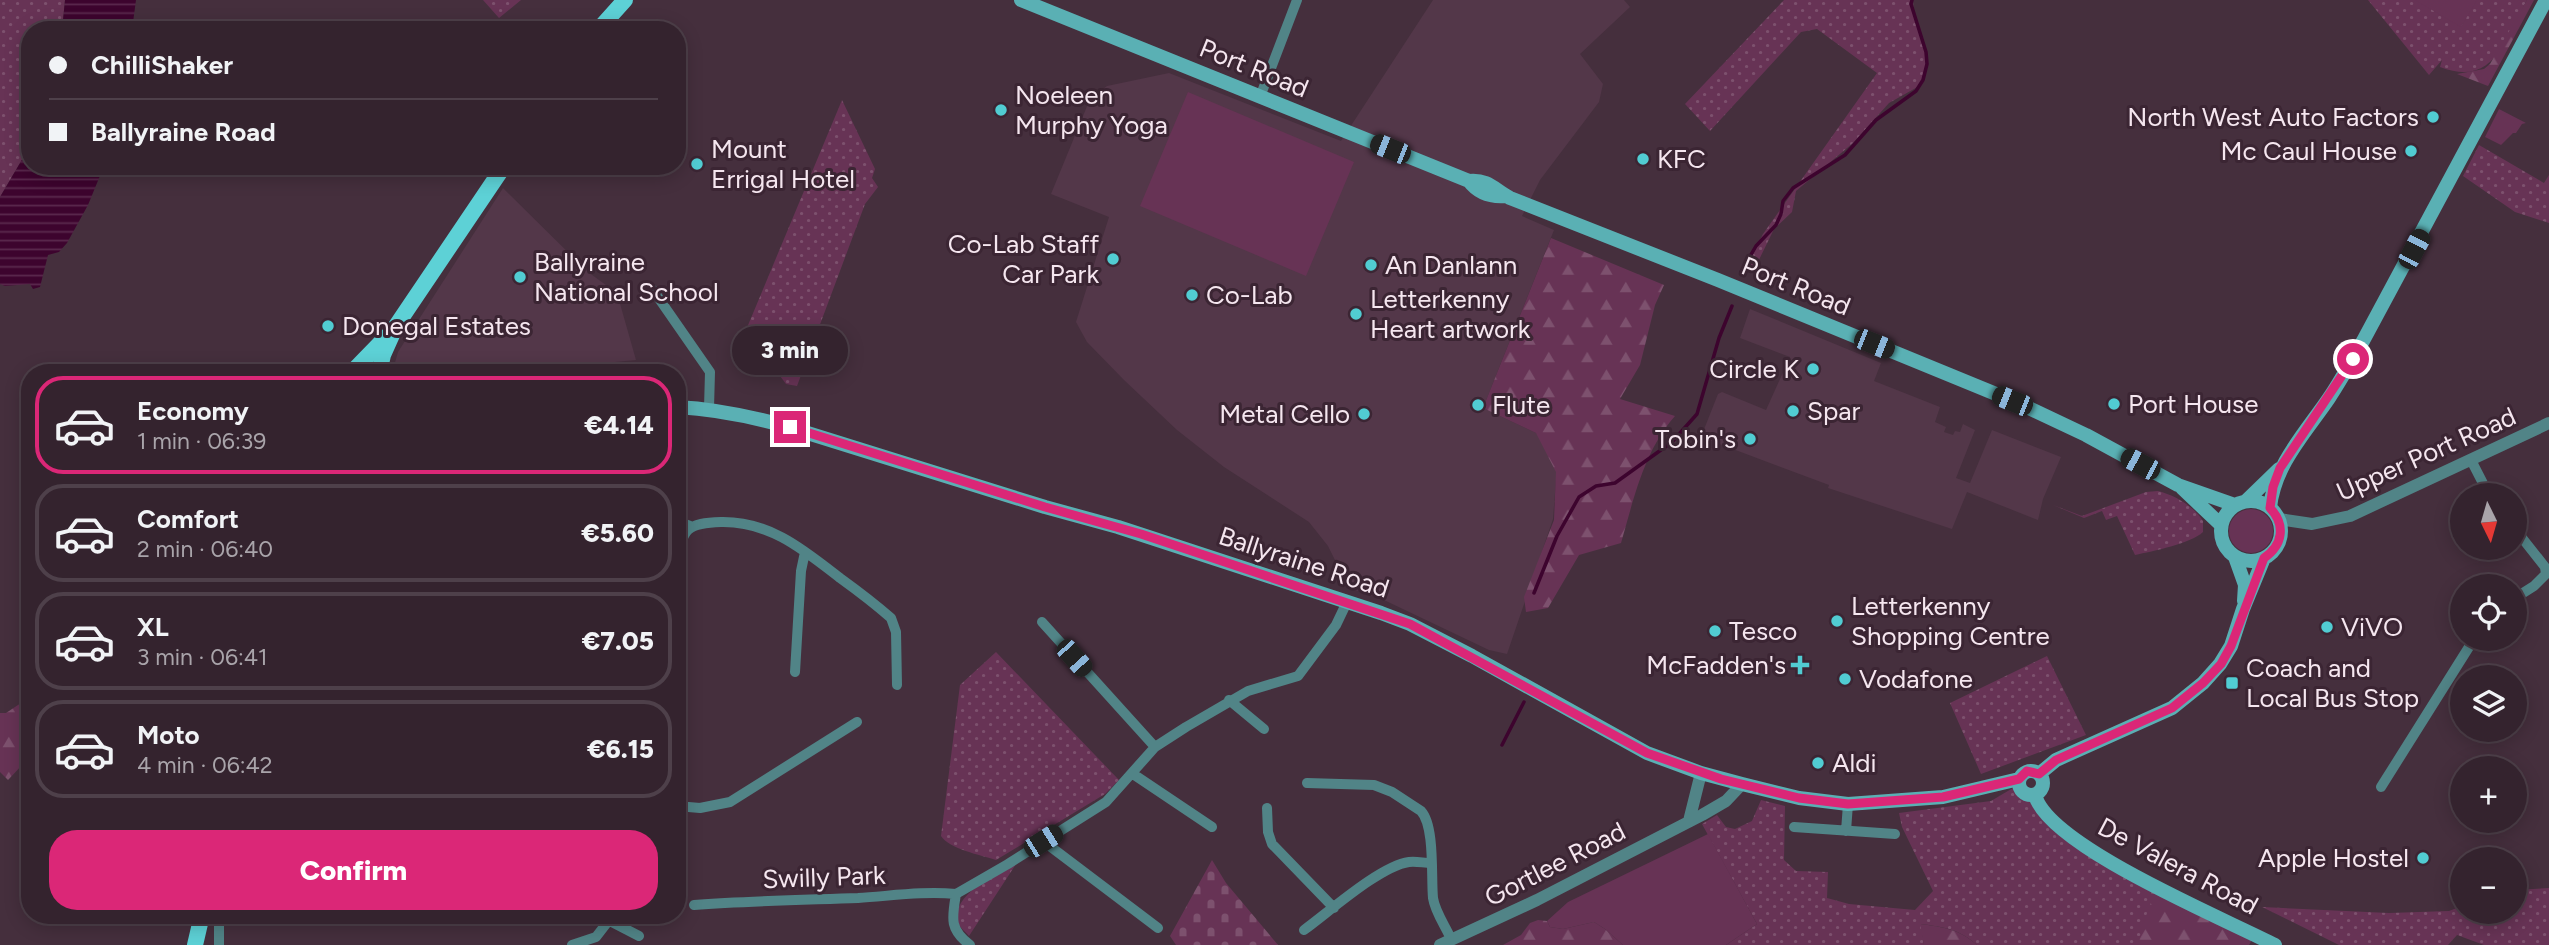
<!DOCTYPE html>
<meta charset="utf-8">
<style>
:root{--surface:#34232e;--page:#3f2f3a;--text:#f1f3f6;--muted:#a9a4aa;--line:#4e404a;--accent:#db2777}
body{margin:0;font-family:Figtree,sans-serif;background:var(--page);color:var(--text);height:100vh;display:flex;flex-direction:column;font-size:26px;white-space:nowrap}
*{box-sizing:border-box;margin:0}
p{font-size:23px;color:var(--muted)}
.icon{flex:none;width:38px;height:38px;fill:none;stroke:currentColor;stroke-width:2;stroke-linecap:round;stroke-linejoin:round}
.map{position:relative;flex:1;overflow:hidden}
.panel{position:absolute;left:21px;top:364px;width:665px;height:560px;display:flex;flex-direction:column;background:var(--surface);border-radius:28px;box-shadow:0 4px 18px #0003,0 0 0 2px var(--line)}
.panel>*{flex:none}
.banner{position:absolute;left:21px;top:21px;width:665px;height:154px;border-radius:28px;box-shadow:0 4px 18px #0003,0 0 0 2px var(--line);display:grid;align-content:center;height:154px;padding:0 28px;background:var(--surface)}
.needle{width:46px;rotate:175deg}
.fabs{position:absolute;left:2450px;top:483px;display:grid;gap:14px}
.fabs a{display:grid;place-items:center;width:77px;height:77px;border-radius:50%;background:var(--surface);box-shadow:0 4px 18px #0003,0 0 0 2px var(--line);font-size:35px}
.end{position:absolute;width:32px;height:32px;margin:-16px;border:9px solid #db2777;background:#fff;box-shadow:0 0 0 4px #fff}
.from{border-radius:50%}
.bubble{position:absolute;height:49px;border-radius:24px;background:var(--surface);box-shadow:0 4px 18px #0003,0 0 0 2px var(--line);font-size:23px;font-weight:800;line-height:49px;text-align:center}
.car{position:absolute;width:21px;height:42px;margin:-21px -10px;border-radius:9px;box-shadow:0 0 5px 2px #0007;background:linear-gradient(#222 24%,#8ab4d8 0 40%,#222 0 76%,#8ab4d8 0 86%,#222 0)}
.banner b{display:flex;align-items:center;gap:24px;height:66px;font-size:26px}
.banner b+b{border-top:2px solid var(--line)}
.banner i{width:18px;height:18px;background:var(--text)}
ul{padding:12px 0 0;list-style:none}
li{display:flex;align-items:center;gap:21px;height:98px;margin:0 14px 10px;padding:0 14px;border:4px solid var(--line);border-radius:28px}
li div{flex:1}
li b{display:block;font-size:26px}
li em{font-style:normal;font-weight:800}
li.active{border-color:var(--accent)}
li>.icon{width:63px;height:63px;stroke-width:1.5}
.button{display:flex;gap:14px;margin-top:auto;padding:14px 28px}
.button a{flex:1;height:80px;border-radius:28px;background:var(--accent);color:#fff;font-size:28px;font-weight:800;line-height:80px;text-align:center}
.map>svg:first-child{display:block}
</style>
<div class="map">
<svg width="2549" height="945" viewBox="0 0 2549 945">
<defs>
<pattern id="grass-dots" width="8" height="8" patternUnits="userSpaceOnUse" patternTransform="scale(1.75)"><rect width="8" height="8" fill="#673355"/><path d="M2 2h.1M6 6h.1" fill="none" stroke="#7d516e" stroke-width="1.8" stroke-linecap="round"/></pattern>
<pattern id="forest-firs" width="22" height="20" patternUnits="userSpaceOnUse" patternTransform="scale(1.75)"><rect width="22" height="20" fill="#673355"/><path d="M5 1l3.5 6h-7zM16 11l3.5 6h-7z" fill="#7d516e"/></pattern>
<pattern id="cemetery-stones" width="16" height="16" patternUnits="userSpaceOnUse" patternTransform="scale(1.75)"><rect width="16" height="16" fill="#673355"/><path d="M2 7V4a2 2 0 0 1 4 0v3zM10 15v-3a2 2 0 0 1 4 0v3z" fill="#7d516e"/></pattern>
<pattern id="water-rules" width="6" height="5" patternUnits="userSpaceOnUse" patternTransform="scale(1.75)"><rect width="6" height="5" fill="#3d042e"/><path d="M0 2.5h6" fill="none" stroke="#5a294d"/></pattern>
</defs>
<rect width="100%" height="100%" fill="#452f3d"/>
<path fill="#533749" d="M 1433,0 L 1624,0 L 1630,7 L 1580,54 L 1603,84 L 1599,102 L 1540,180 L 1522,216 L 1554,230 L 1483,408 L 1536,433 L 1558,454 L 1553,519 L 1507,654 L 1489,650 L 1384,600 L 1341,585 L 1335,560 L 1328,546 L 1309,522 L 1224,467 L 1177,430 L 1124,380 L 1087,342 L 1076,322 L 1109,217 L 1051,194 L 1090,99 L 1107,86 L 1169,73 L 1341,141 Z
M 503,188 L 588,272 L 617,293 L 636,360 L 605,363 L 603,373 L 392,373 L 398,352 Z
M 1750,309 L 1881,363 L 1874,381 L 1940,407 L 1935,422 L 1946,427 L 1944,432 L 1953,435 L 1955,431 L 1960,432 L 1963,424 L 1975,430 L 1956,478 L 1970,483 L 1992,430 L 2061,457 L 2043,499 L 2038,520 L 1967,492 L 1952,529 L 1828,488 L 1829,485 L 1701,437 L 1718,394 L 1722,392 L 1766,410 L 1790,357 L 1740,338 Z"/>
<path fill="url(#grass-dots)" d="M 0,0 L 65,0 L 62,30 L 30,30 L 30,146 L 0,197 Z
M 483,0 L 521,0 L 499,18 Z
M 1784,0 L 1913,0 L 1914,17 L 1927,59 L 1921,85 L 1889,103 L 1853,143 L 1796,191 L 1792,212 L 1774,229 L 1754,270 L 1747,266 L 1763,234 L 1877,73 L 1817,29 L 1801,32 L 1710,131 L 1685,104 Z
M 2368,0 L 2527,0 C 2505,40 2494,88 2440,67 L 2442,60 L 2429,75 Z
M 842,100 L 875,169 L 872,178 L 878,187 L 865,204 L 797,386 L 786,384 L 746,330 Z
M 2479,145 L 2544,183 L 2549,175 L 2549,223 L 2515,212 L 2463,176 Z
M 2158,491 C 2174,495 2194,506 2203,521 L 2203,532 C 2190,544 2153,551 2135,555 L 2117,516 L 2106,520 L 2102,511 L 2084,518 L 2053,505 L 2082,516 L 2146,492 Z
M 996,652 L 1119,780 L 1105,794 L 996,860 C 981,855 949,849 941,836 L 960,685 Z
M 2047,656 L 2086,735 L 1981,774 L 1950,703 Z
M 2018,785 L 2021,791 L 2031,796 L 2041,809 L 2157,887 L 2139,945 L 1977,945 C 1960,929 1943,927 1921,924 L 1924,945 L 1726,945 L 1757,924 L 1702,824 L 1717,815 L 1726,827 L 1735,829 L 1752,821 L 1761,800 L 1785,806 L 1784,860 L 1796,871 L 1828,872 L 1827,898 L 1849,904 L 1915,910 L 1933,891 L 1902,827 L 1899,813 L 1991,801 Z
M 1018,861 L 969,936 C 966,932 960,928 958,923 C 949,895 1000,872 1018,861 Z
M 2549,888 L 2549,945 L 2484,945 L 2457,935 L 2448,945 L 2339,945 L 2262,907 L 2389,913 L 2449,911 L 2462,906 L 2462,912 L 2515,912 L 2515,890 Z"/>
<path fill="url(#forest-firs)" d="M 2527,0 L 2534,0 L 2488,86 L 2457,74 L 2484,69 L 2490,64 Z
M 1551,238 L 1664,285 L 1655,305 L 1640,365 L 1620,399 L 1675,416 C 1644,451 1634,498 1621,543 L 1579,555 L 1548,608 L 1526,612 L 1524,597 L 1554,520 L 1556,472 L 1536,433 L 1483,408 Z
M 30,697 L 30,764 L 23,764 L 8,780 L 0,772 L 0,713 L 6,713 Z
M 2157,887 L 2255,935 L 2249,945 L 2138,945 L 2147,913 Z
M 1538,920 L 1547,921 L 1550,927 L 1563,929 L 1594,922 L 1605,929 L 1623,945 L 1503,945 L 1521,935 L 1530,923 Z
M 1920,924 C 1942,927 1960,929 1977,945 L 1924,945 Z"/>
<path fill="url(#cemetery-stones)" d="M 1212,860 L 1226,883 L 1278,945 L 1176,945 L 1170,936 Z"/>
<path fill="#673355" d="M 2415,0 L 2477,0 L 2461,27 Z
M 1188,92 L 1354,162 L 1306,276 L 1140,206 Z
M 2499,109 L 2526,123 L 2522,124 L 2516,133 L 2513,133 L 2501,145 L 2485,137 Z
M2229 531a22 22 0 1 1 44 0a22 22 0 1 1-44 0Z
M 1708,834 L 1757,924 L 1726,945 L 1623,945 L 1605,929 L 1594,922 L 1563,929 L 1550,927 L 1547,921 L 1568,902 Z"/>
<path fill="url(#water-rules)" d="M 65,0 L 136,0 L 132,30 L 62,30 Z
M 30,146 L 30,166 L 104,166 L 88,205 L 67,243 L 59,252 L 48,255 L 40,287 L 33,289 L 30,284 L 5,286 L 0,284 L 0,197 Z"/>
<g fill="none" stroke-linecap="round" stroke-linejoin="round">
<path stroke="#3d042e" stroke-width="3.5" d="M 1741,272 L 1756,246 L 1776,225 L 1781,214 L 1783,201 L 1793,188 L 1845,155 L 1876,120 L 1916,91 L 1923,80 L 1927,64 L 1926,52 L 1911,4 L 1912,0
M 1534,593 L 1557,536 L 1579,497 L 1596,486 L 1615,483 L 1672,442 L 1697,414 L 1719,338 L 1732,306
M 1502,745 L 1524,702"/>
<path stroke="#518487" stroke-width="10" d="M 1260,97 L 1297,0
M 653,290 L 710,372 L 709,408
M 2471,460 L 2489,495
M 677,521 L 690,526
M 2515,529 L 2545,567 L 2546,574 L 2534,586 L 2515,598
M 677,562 C 682,528 688,523 721,522 C 770,521 804,550 840,578 C 858,591 875,604 891,618 L 896,632 L 897,685
M 1042,622 L 1155,747
M 795,672 L 801,571 L 805,552
M 1229,700 L 1264,729
M 1133,774 L 1212,827
M 1307,783 L 1374,785 L 1392,792 L 1421,811 C 1435,826 1431,877 1433,898 C 1435,912 1446,927 1451,939
M 2381,787 L 2474,639
M 677,806 L 700,808 L 730,802 L 857,722
M 1267,808 L 1268,832 L 1272,844 L 1334,908
M 1794,827 L 1895,834
M 1846,831 L 1848,804
M 1043,841 L 1158,928
M 956,894 L 1008,864 L 1106,802 L 1155,747 L 1186,727 L 1248,691 L 1298,676 L 1336,625 L 1347,602
M 956,894 C 952,918 949,929 970,945
M 694,905 C 749,901 803,900 858,898 C 891,896 923,891 956,894
M 219,915 L 219,945
M 610,921 L 639,936
M 1304,930 C 1329,912 1380,866 1409,862 C 1416,861 1424,863 1431,863
M 572,945 L 596,937 L 613,915"/>
<path stroke="#518487" stroke-width="12" d="M 2279,519 L 2312,524 L 2350,516 L 2549,423
M 1689,821 L 1701,773
M 1440,945 L 1537,900 L 1702,815 L 1726,801 L 1742,784"/>
<path stroke="#5ab0b4" stroke-width="14" d="M 1021,0 L 1469,181 C 1488,179 1495,190 1510,198 L 1718,280 L 2018,403 L 2086,435 L 2178,485 L 2235,505
M 1469,181 C 1478,193 1490,197 1505,196
M 677,407 C 715,409 749,416 785,426 L 1045,507 L 1118,527 L 1381,613 L 1410,624 L 1472,656 L 1647,753 L 1701,773 L 1742,784 L 1799,798 L 1848,804 L 1943,797 L 2019,779
M 2182,488 L 2221,525
M2221 531a30 30 0 1 1 60 0a30 30 0 1 1-60 0Z
M 2246,501 L 2279,469
M 2270,508 C 2274,465 2306,432 2329,398 C 2341,380 2352,360 2363,341 L 2546,0
M 2235,557 L 2245,585 L 2244,601
M2019 783a12 12 0 1 1 24 0a12 12 0 1 1-24 0Z
M 2039,774 L 2056,760 L 2172,708 L 2203,683 L 2220,664 L 2231,646 L 2243,609 L 2264,558
M 2035,795 C 2048,846 2225,919 2275,945"/>
<path stroke="#5dd1d6" stroke-width="16" d="M 598,30 L 625,0
M 351,373 L 387,336
M 379,373 L 383,355 L 396,326 L 504,166
M 195,945 L 202,915"/>
</g>
<g fill="none" stroke-linecap="round" stroke-linejoin="round">
<path stroke="#db2777" stroke-width="9" d="M 790,427 L 1045,507 L 1141,534 L 1410,624 L 1647,753 L 1721,779 L 1799,798 L 1848,804 L 1943,797 L 2019,779 L 2027,771 L 2039,774 L 2056,760 L 2172,708 L 2203,683 L 2221,664 L 2231,646 L 2264,558 C 2283,545 2286,525 2270,508 L 2273,487 L 2280,468 L 2353,359"/>
</g>
<g fill="#51ccd2" stroke="#3b2533" stroke-width="2.5">
<circle cx="1001" cy="110" r="7"/>
<circle cx="2433" cy="117" r="7"/>
<circle cx="2411" cy="151" r="7"/>
<circle cx="1643" cy="159" r="7"/>
<circle cx="697" cy="164" r="7"/>
<circle cx="1113" cy="259" r="7"/>
<circle cx="1371" cy="265" r="7"/>
<circle cx="520" cy="277" r="7"/>
<circle cx="1192" cy="295" r="7"/>
<circle cx="1356" cy="314" r="7"/>
<circle cx="328" cy="326" r="7"/>
<circle cx="1813" cy="369" r="7"/>
<circle cx="2114" cy="404" r="7"/>
<circle cx="1478" cy="405" r="7"/>
<circle cx="1793" cy="411" r="7"/>
<circle cx="1364" cy="414" r="7"/>
<circle cx="1750" cy="439" r="7"/>
<circle cx="1837" cy="621" r="7"/>
<circle cx="2327" cy="627" r="7"/>
<circle cx="1715" cy="631" r="7"/>
<path d="M1796.5 654.5h7v7h7v7h-7v7h-7v-7h-7v-7h7z"/>
<circle cx="1845" cy="679" r="7"/>
<rect x="2225" y="676" width="14" height="14" rx="3.5"/>
<circle cx="1818" cy="763" r="7"/>
<circle cx="2423" cy="858" r="7"/>
</g>
<g text-anchor="middle" stroke-width="6" stroke-linejoin="round" paint-order="stroke">
<g font-size="26" fill="#f5e6ef" stroke="#3b2533">
<text transform="translate(1254 68) rotate(22)" y="9">Port Road</text>
<text transform="translate(1796 286) rotate(22)" y="9">Port Road</text>
<text transform="translate(2426 454) rotate(-24)" y="9">Upper Port Road</text>
<text transform="translate(1304 562) rotate(18)" y="9">Ballyraine Road</text>
<text transform="translate(1555 864) rotate(-27)" y="9">Gortlee Road</text>
<text transform="translate(2178 866) rotate(28)" y="9">De Valera Road</text>
<text transform="translate(824 877) rotate(-2)" y="9">Swilly Park</text>
</g>
<g font-size="26" fill="#f5e6ef" stroke="#3b2533" text-anchor="start">
<text x="1015" y="104">Noeleen<tspan x="1015" dy="30">Murphy Yoga</tspan></text>
<text x="2419" y="126" text-anchor="end">North West Auto Factors</text>
<text x="711" y="158">Mount<tspan x="711" dy="30">Errigal Hotel</tspan></text>
<text x="2397" y="160" text-anchor="end">Mc Caul House</text>
<text x="1657" y="168">KFC</text>
<text x="1099" y="253" text-anchor="end">Co-Lab Staff<tspan x="1099" dy="30">Car Park</tspan></text>
<text x="534" y="271">Ballyraine<tspan x="534" dy="30">National School</tspan></text>
<text x="1385" y="274">An Danlann</text>
<text x="1206" y="304">Co-Lab</text>
<text x="1370" y="308">Letterkenny<tspan x="1370" dy="30">Heart artwork</tspan></text>
<text x="342" y="335">Donegal Estates</text>
<text x="1799" y="378" text-anchor="end">Circle K</text>
<text x="2128" y="413">Port House</text>
<text x="1492" y="414">Flute</text>
<text x="1807" y="420">Spar</text>
<text x="1350" y="423" text-anchor="end">Metal Cello</text>
<text x="1736" y="448" text-anchor="end">Tobin's</text>
<text x="1851" y="615">Letterkenny<tspan x="1851" dy="30">Shopping Centre</tspan></text>
<text x="2341" y="636">ViVO</text>
<text x="1729" y="640">Tesco</text>
<text x="1786" y="674" text-anchor="end">McFadden's</text>
<text x="2246" y="677">Coach and<tspan x="2246" dy="30">Local Bus Stop</tspan></text>
<text x="1859" y="688">Vodafone</text>
<text x="1832" y="772">Aldi</text>
<text x="2409" y="867" text-anchor="end">Apple Hostel</text>
</g>
</g>
</svg>
<div class="fabs">
<a><svg class="needle" viewBox="-14 -14 28 28"><path d="M0-13l5 13h-10z" fill="#e53935"/><path d="M0 13l5-13h-10z" fill="#a9a4aa"/></svg></a>
<a><svg class="icon" aria-label="locate" viewBox="0 0 24 24"><circle cx="12" cy="12" r="6"/><path d="M12 2v4M12 18v4M2 12h4M18 12h4"/></svg></a>
<a><svg class="icon" aria-label="layers" viewBox="0 0 24 24"><path d="M12 4l9 5-9 5-9-5zM3 14l9 5 9-5"/></svg></a>
<a>+</a>
<a>−</a>
</div>
<i class="end from" style="left:2353px;top:359px"></i>
<i class="end" style="left:790px;top:427px"></i>
<div class="bubble" style="left:732px;top:326px;width:116px">3 min</div>
<i class="car" style="left:1390px;top:149px;rotate:292deg"></i>
<i class="car" style="left:2414px;top:249px;rotate:28deg"></i>
<i class="car" style="left:1874px;top:344px;rotate:112deg"></i>
<i class="car" style="left:2012px;top:401px;rotate:292deg"></i>
<i class="car" style="left:2140px;top:464px;rotate:298deg"></i>
<i class="car" style="left:1074px;top:658px;rotate:138deg"></i>
<i class="car" style="left:1043px;top:841px;rotate:58deg"></i>
<div class="banner">
<b><i class="from"></i>ChilliShaker</b>
<b><i></i>Ballyraine Road</b>
</div>
<section class="panel">
<ul>
<li class="active"><svg class="icon" aria-label="car" viewBox="0 0 24 24"><path d="M5 17H2v-5l4-1 3-4h7l3 4 3 1v5h-3M9 17h6M6 11h13"/><circle cx="7" cy="17" r="2"/><circle cx="17" cy="17" r="2"/></svg><div><b>Economy</b><p>1 min · 06:39</p></div><em>€4.14</em></li>
<li><svg class="icon" aria-label="car" viewBox="0 0 24 24"><path d="M5 17H2v-5l4-1 3-4h7l3 4 3 1v5h-3M9 17h6M6 11h13"/><circle cx="7" cy="17" r="2"/><circle cx="17" cy="17" r="2"/></svg><div><b>Comfort</b><p>2 min · 06:40</p></div><em>€5.60</em></li>
<li><svg class="icon" aria-label="car" viewBox="0 0 24 24"><path d="M5 17H2v-5l4-1 3-4h7l3 4 3 1v5h-3M9 17h6M6 11h13"/><circle cx="7" cy="17" r="2"/><circle cx="17" cy="17" r="2"/></svg><div><b>XL</b><p>3 min · 06:41</p></div><em>€7.05</em></li>
<li><svg class="icon" aria-label="car" viewBox="0 0 24 24"><path d="M5 17H2v-5l4-1 3-4h7l3 4 3 1v5h-3M9 17h6M6 11h13"/><circle cx="7" cy="17" r="2"/><circle cx="17" cy="17" r="2"/></svg><div><b>Moto</b><p>4 min · 06:42</p></div><em>€6.15</em></li>
</ul>
<div class="button"><a>Confirm</a></div>
</section>
</div>
